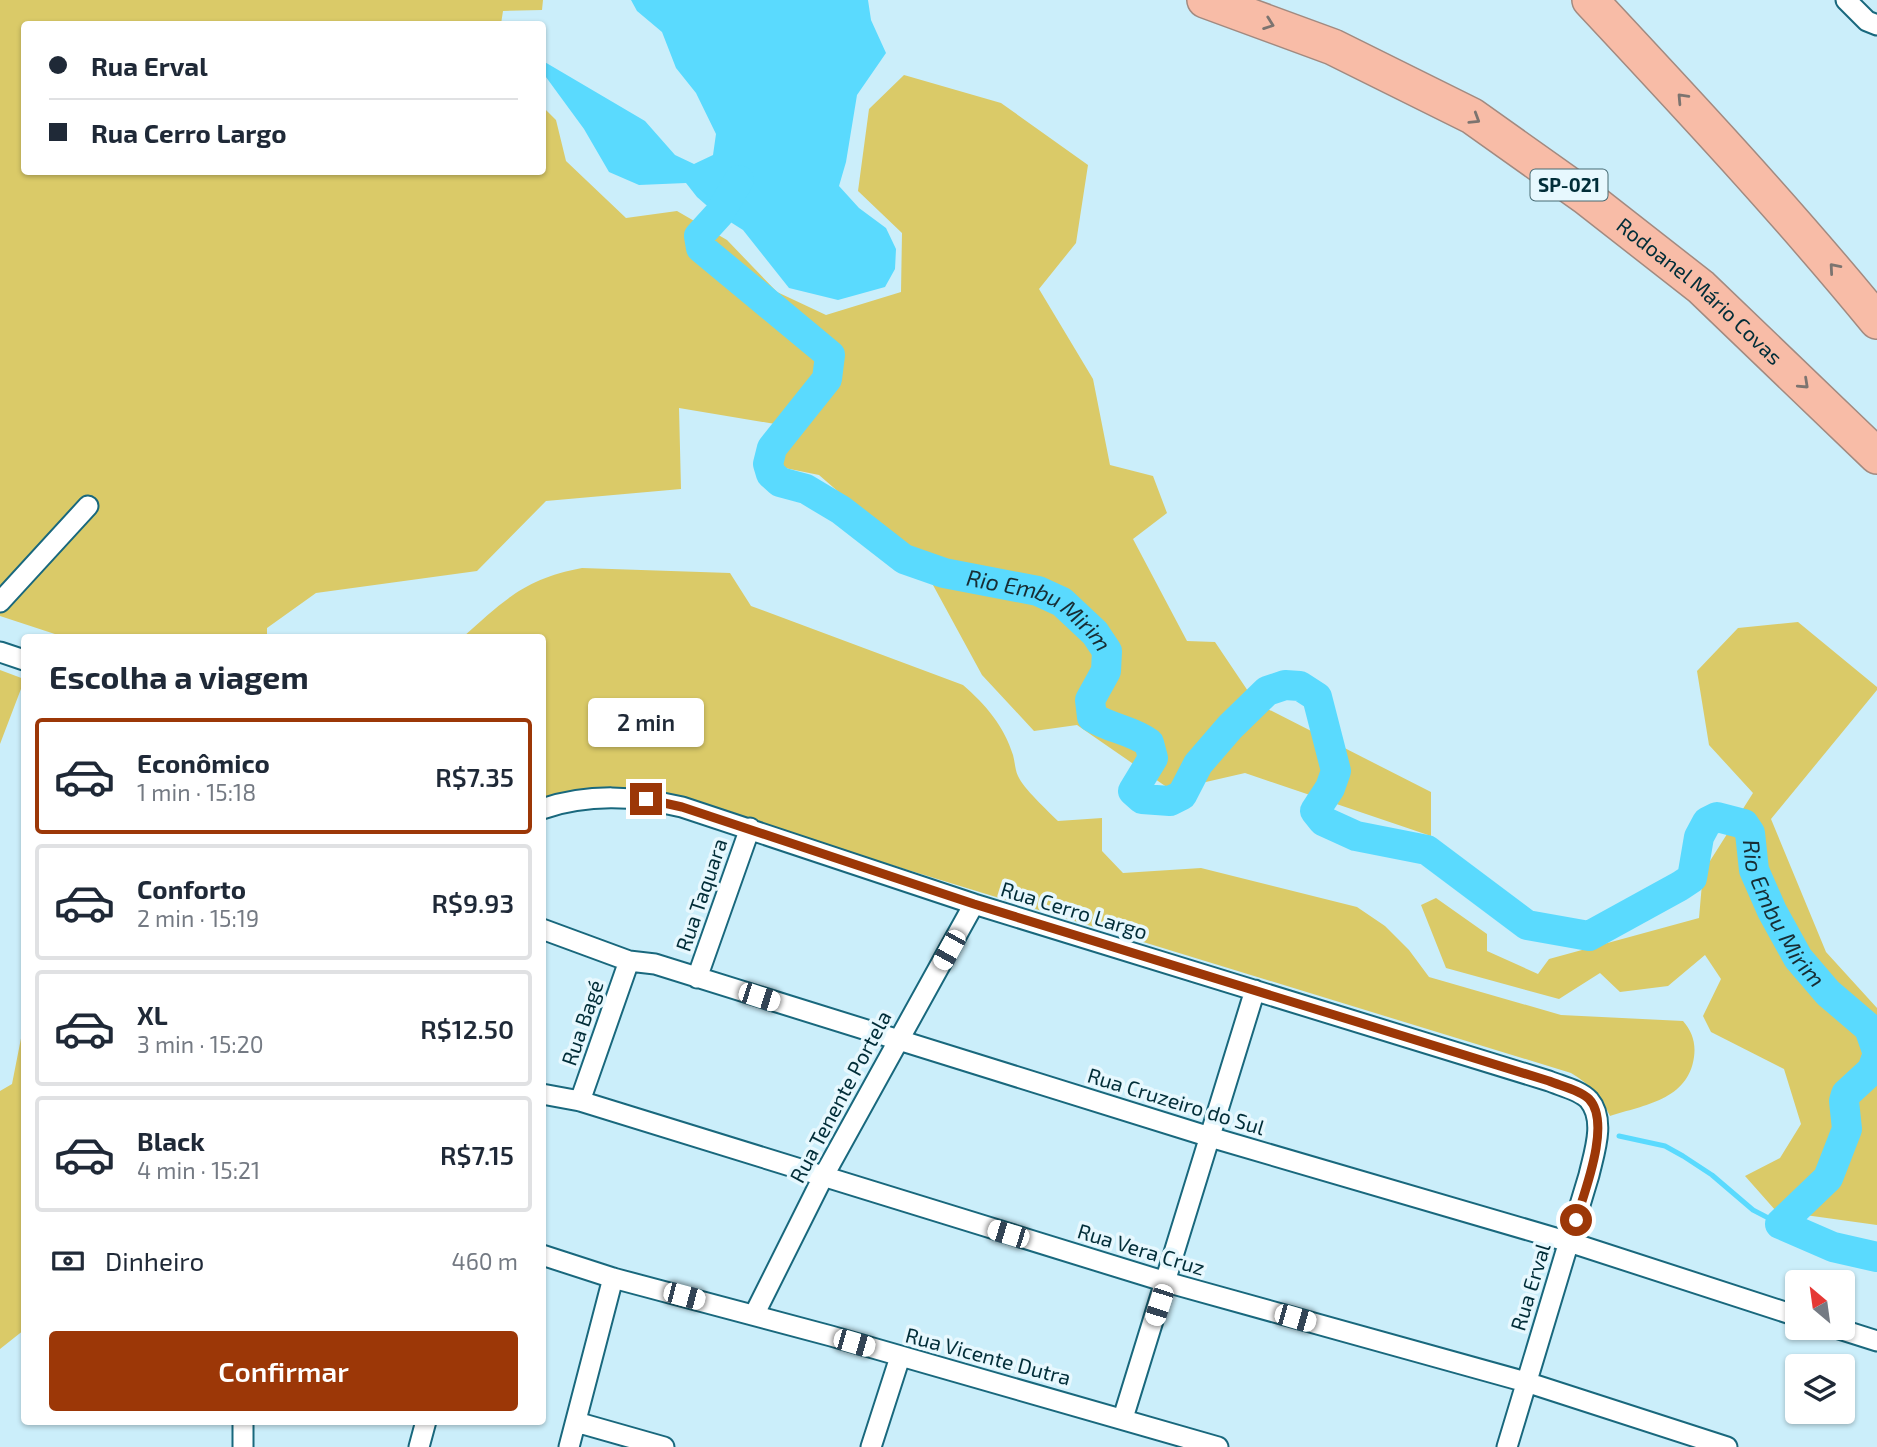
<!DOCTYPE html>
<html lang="pt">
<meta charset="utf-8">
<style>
:root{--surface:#fff;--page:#f2f2f3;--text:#1f2937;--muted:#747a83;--line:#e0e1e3;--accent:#9c3707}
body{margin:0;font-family:"Exo 2",sans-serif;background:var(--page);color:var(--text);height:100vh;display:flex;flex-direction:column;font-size:26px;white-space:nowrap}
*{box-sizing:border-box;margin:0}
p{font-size:23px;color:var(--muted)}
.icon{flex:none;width:38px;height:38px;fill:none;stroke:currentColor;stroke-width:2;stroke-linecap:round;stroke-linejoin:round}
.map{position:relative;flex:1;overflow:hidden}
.details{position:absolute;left:21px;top:634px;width:525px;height:791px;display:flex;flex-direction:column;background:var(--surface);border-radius:7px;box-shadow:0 2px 5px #0004}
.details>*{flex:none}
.hud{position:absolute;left:21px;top:21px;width:525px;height:154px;border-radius:7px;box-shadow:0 2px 5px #0004;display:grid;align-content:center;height:154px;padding:0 28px;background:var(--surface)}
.needle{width:46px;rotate:331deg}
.controls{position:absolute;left:1785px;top:1270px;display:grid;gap:14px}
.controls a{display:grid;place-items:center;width:70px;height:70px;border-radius:7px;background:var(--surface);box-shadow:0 2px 5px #0004;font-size:35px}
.end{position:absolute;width:32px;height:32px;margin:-16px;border:9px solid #9c3707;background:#fff;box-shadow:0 0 0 4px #fff}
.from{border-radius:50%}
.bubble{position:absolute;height:49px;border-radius:7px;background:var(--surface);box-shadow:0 2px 5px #0004;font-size:23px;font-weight:600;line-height:49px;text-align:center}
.car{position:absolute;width:21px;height:42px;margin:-21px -10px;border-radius:9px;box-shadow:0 0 5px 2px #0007;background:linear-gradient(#fff 24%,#345 0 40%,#fff 0 76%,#345 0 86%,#fff 0)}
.hud b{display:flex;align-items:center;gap:24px;height:66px;font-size:26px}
.hud b+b{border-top:2px solid var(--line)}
.hud i{width:18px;height:18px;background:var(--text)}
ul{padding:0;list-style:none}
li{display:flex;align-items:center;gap:21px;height:116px;margin:0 14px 10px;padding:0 14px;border:4px solid var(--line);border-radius:7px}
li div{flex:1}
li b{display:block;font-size:26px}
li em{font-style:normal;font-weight:600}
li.current{border-color:var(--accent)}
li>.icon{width:63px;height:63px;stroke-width:1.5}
h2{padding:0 28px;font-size:32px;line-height:84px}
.pay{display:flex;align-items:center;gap:18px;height:77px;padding:0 28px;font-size:26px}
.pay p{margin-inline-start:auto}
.cta{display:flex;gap:14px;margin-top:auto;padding:14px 28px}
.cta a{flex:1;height:80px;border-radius:7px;background:var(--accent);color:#fff;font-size:28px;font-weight:600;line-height:80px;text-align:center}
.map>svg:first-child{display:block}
</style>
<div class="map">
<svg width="1877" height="1447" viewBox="0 0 1877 1447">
<rect width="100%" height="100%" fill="#cbeefa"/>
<path fill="#daca68" d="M 0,0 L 543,0 L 542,10 L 503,11 L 501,24 L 24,24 L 24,172 L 542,172 L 543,107 L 556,120 L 566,161 L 626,218 L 677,211 L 727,240 L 777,292 L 826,315 L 901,292 L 902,233 L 858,191 L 869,109 L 904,75 L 1001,103 L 1088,165 L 1076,243 L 1039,289 L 1093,379 L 1110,465 L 1153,476 L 1167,513 L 1133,539 L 1187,641 L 1215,642 L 1256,703 L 1431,792 L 1431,836 L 1245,773 L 1171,790 L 1077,725 L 1034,731 L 982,675 L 921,563 L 819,475 L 780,467 L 775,424 L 679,408 L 681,489 L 546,501 L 477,571 L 316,593 L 267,628 L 267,637 L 64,637 L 0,616 Z
M 582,568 L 730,573 L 751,606 L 963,685 C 986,705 1004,726 1013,755 C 1015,762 1015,770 1018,776 C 1023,788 1048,811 1058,821 L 1102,818 L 1102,851 L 1123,873 L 1201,868 L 1357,907 L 1385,926 L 1409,950 L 1429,977 L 1561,1015 L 1683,1021 C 1692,1031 1696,1043 1694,1057 C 1688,1100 1644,1105 1610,1116 C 1601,1097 1590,1084 1571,1073 L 653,792 L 543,804 L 542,637 L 463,637 C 503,601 526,578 582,568 Z
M 1798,622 L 1877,687 L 1877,690 L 1771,819 L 1826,952 L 1877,1008 L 1877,1225 L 1776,1211 L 1745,1176 L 1780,1158 L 1801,1124 L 1784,1069 L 1711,1032 L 1703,1016 L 1721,979 L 1705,955 L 1668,986 L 1620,992 L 1600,973 L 1559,999 L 1446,968 L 1421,905 L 1436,898 L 1487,934 L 1487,951 L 1538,974 L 1549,959 L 1699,918 L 1703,872 L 1753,793 L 1709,745 L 1697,671 L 1738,628 Z
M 0,670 L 24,679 L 24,681 L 0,744 Z
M 24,1023 L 24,1330 L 0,1349 L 0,1091 L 12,1084 Z"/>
<path fill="#5adafe" d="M 631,0 L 868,0 L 871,20 L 886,53 L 857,95 L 846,162 L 839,186 L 859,208 L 886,228 L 896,249 L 895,269 L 885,287 L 838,300 L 789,288 L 743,230 L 713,211 L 697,197 L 686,183 L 639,185 L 609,172 L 584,129 L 543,73 L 543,61 L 645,121 L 675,155 L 694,164 L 713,155 L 716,134 L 696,93 L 676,68 L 662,32 L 637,11 Z"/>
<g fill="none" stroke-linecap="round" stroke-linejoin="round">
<path stroke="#5adafe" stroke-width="5" d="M 1619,1136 L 1665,1146 L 1683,1156 L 1712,1175 L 1753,1210 L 1780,1224"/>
<g stroke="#5adafe" stroke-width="30">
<path id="s1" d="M 739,180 L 719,214 L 699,236 L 701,248 L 830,355 L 827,379 L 772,448 L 768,464 L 771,474 L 780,482 L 806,489 L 841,510 L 904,559 L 944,573 L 1038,591 L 1062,602 L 1095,633 L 1107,651 L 1106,671 L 1090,700 L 1092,717 C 1111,729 1132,730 1149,743 L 1153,758 L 1133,791 L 1142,799 L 1170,801 L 1182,795 L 1198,764 L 1230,727 L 1267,691 L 1285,685 L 1300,686 L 1317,697 L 1336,771 L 1330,788 L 1315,811 L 1323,821 L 1356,836 L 1427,850 L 1527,925 L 1589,936 L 1680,886 L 1692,878 L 1699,837 L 1707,822 L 1717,817 L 1744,824 L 1750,833 L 1754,870 L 1772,911 L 1798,958 L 1828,993 L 1869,1028 L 1877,1051"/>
<path d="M 1877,1056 L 1872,1070 L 1846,1094 L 1844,1101 L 1847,1129 L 1828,1178 L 1780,1224 L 1833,1247 L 1877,1257"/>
</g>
<g stroke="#19687d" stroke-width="23">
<path id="minor" d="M 1846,0 L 1867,21 L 1877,25
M 0,602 L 88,506
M 0,652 L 24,660
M 542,809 C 589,793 635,796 682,807 L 974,904 L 1549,1081 C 1561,1086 1580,1090 1589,1100 C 1606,1120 1594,1153 1589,1175 L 1507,1447
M 542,929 L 629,961 L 655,964 L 1210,1137 L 1569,1242 L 1797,1316
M 697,978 L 750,828
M 542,1094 L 580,1101 L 1166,1282 L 1526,1382 L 1727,1447
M 580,1101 L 629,961
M 542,1255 L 613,1278 L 831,1336 L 1218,1447
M 754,1315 L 823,1177 L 974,904
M 1836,1328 L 1877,1341
M 1123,1418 L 1255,990
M 243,1421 L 243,1447
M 576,1422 L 664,1447
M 419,1447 L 426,1421
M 569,1447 L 613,1278
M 871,1447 L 900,1357"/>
</g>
<g stroke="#a28a80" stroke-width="38">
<g id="motorway">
<path id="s2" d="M 1205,0 L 1333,47 L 1472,116 L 1586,197 L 1701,287 L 1877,456"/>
<path d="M 1590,0 C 1688,105 1786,210 1877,321"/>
</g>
</g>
<use href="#minor" stroke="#fff" stroke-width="19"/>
<use href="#motorway" stroke="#f8bca7" stroke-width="35"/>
</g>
<defs><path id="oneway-chevron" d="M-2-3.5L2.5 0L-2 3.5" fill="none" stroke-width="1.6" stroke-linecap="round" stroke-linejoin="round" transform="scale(1.75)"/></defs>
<g stroke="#7c7470">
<use href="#oneway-chevron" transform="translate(1269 24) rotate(20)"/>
<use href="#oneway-chevron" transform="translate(1682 98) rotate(-133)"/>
<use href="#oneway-chevron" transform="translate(1475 119) rotate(32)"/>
<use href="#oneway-chevron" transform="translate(1834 268) rotate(-131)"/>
<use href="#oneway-chevron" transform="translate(1804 384) rotate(43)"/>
</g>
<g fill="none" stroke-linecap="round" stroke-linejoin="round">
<path stroke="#9c3707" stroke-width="9" d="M 646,799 L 682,807 L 974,904 L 1549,1081 C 1561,1086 1580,1090 1589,1099 C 1612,1123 1584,1193 1576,1220"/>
</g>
<g text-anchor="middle" stroke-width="7" stroke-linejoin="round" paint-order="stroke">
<rect fill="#e7f8fe" stroke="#466a73" stroke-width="2" x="1530.5" y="169.5" width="77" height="31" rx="5"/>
<g font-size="19" font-weight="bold" fill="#012d38">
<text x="1569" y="192">SP-021</text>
</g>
<g font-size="21" fill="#012d38" stroke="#e7f8fe">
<text dy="7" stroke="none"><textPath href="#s2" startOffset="579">Rodoanel Mário Covas</textPath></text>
<text transform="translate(702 895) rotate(-71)" y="7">Rua Taquara</text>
<text transform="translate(1074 911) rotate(17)" y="7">Rua Cerro Largo</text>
<text transform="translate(583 1023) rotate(-71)" y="7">Rua Bagé</text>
<text transform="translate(841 1097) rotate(-62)" y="7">Rua Tenente Portela</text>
<text transform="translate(1176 1102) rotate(17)" y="7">Rua Cruzeiro do Sul</text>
<text transform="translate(1141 1250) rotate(17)" y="7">Rua Vera Cruz</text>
<text transform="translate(1531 1287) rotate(-73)" y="7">Rua Erval</text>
<text transform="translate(988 1357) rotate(15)" y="7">Rua Vicente Dutra</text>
</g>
<g font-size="23" font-style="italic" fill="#172d34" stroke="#e7f8fe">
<text dy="8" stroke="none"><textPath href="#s1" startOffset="695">Rio Embu Mirim</textPath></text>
<text dy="8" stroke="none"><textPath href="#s1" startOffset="1956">Rio Embu Mirim</textPath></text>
</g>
</g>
</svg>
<div class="controls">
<a><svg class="needle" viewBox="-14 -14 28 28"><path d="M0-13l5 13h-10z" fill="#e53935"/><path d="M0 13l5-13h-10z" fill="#747a83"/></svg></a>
<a><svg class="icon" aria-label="layers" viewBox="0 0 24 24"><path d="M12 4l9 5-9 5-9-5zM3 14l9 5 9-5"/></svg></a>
</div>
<i class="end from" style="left:1576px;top:1220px"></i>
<i class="end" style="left:646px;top:799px"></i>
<div class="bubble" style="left:588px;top:698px;width:116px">2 min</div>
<i class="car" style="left:949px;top:950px;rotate:209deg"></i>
<i class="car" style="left:759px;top:997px;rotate:108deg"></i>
<i class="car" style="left:1008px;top:1234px;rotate:287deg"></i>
<i class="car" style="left:684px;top:1296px;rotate:105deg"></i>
<i class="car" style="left:1159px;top:1305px;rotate:198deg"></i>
<i class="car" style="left:1295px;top:1318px;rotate:106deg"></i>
<i class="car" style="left:854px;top:1343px;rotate:106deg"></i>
<div class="hud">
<b><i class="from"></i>Rua Erval</b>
<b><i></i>Rua Cerro Largo</b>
</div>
<section class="details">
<h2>Escolha a viagem</h2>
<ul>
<li class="current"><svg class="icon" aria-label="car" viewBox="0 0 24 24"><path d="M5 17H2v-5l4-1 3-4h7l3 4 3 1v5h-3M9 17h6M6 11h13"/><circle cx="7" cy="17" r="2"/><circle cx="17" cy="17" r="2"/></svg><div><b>Econômico</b><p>1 min · 15:18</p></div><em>R$7.35</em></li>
<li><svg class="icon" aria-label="car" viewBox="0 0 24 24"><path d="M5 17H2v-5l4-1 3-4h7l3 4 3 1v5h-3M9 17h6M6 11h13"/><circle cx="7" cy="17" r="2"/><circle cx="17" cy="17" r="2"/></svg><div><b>Conforto</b><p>2 min · 15:19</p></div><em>R$9.93</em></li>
<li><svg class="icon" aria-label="car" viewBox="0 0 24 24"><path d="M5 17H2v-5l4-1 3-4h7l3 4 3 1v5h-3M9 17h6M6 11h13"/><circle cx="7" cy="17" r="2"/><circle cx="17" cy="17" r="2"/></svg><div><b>XL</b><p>3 min · 15:20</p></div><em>R$12.50</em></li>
<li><svg class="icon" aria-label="car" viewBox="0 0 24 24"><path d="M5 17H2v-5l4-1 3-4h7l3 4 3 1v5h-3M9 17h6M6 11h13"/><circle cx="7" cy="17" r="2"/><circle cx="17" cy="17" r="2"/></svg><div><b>Black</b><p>4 min · 15:21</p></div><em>R$7.15</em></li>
</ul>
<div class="pay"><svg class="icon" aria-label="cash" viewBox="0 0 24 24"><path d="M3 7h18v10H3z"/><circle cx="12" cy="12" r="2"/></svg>Dinheiro<p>460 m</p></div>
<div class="cta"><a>Confirmar</a></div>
</section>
</div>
